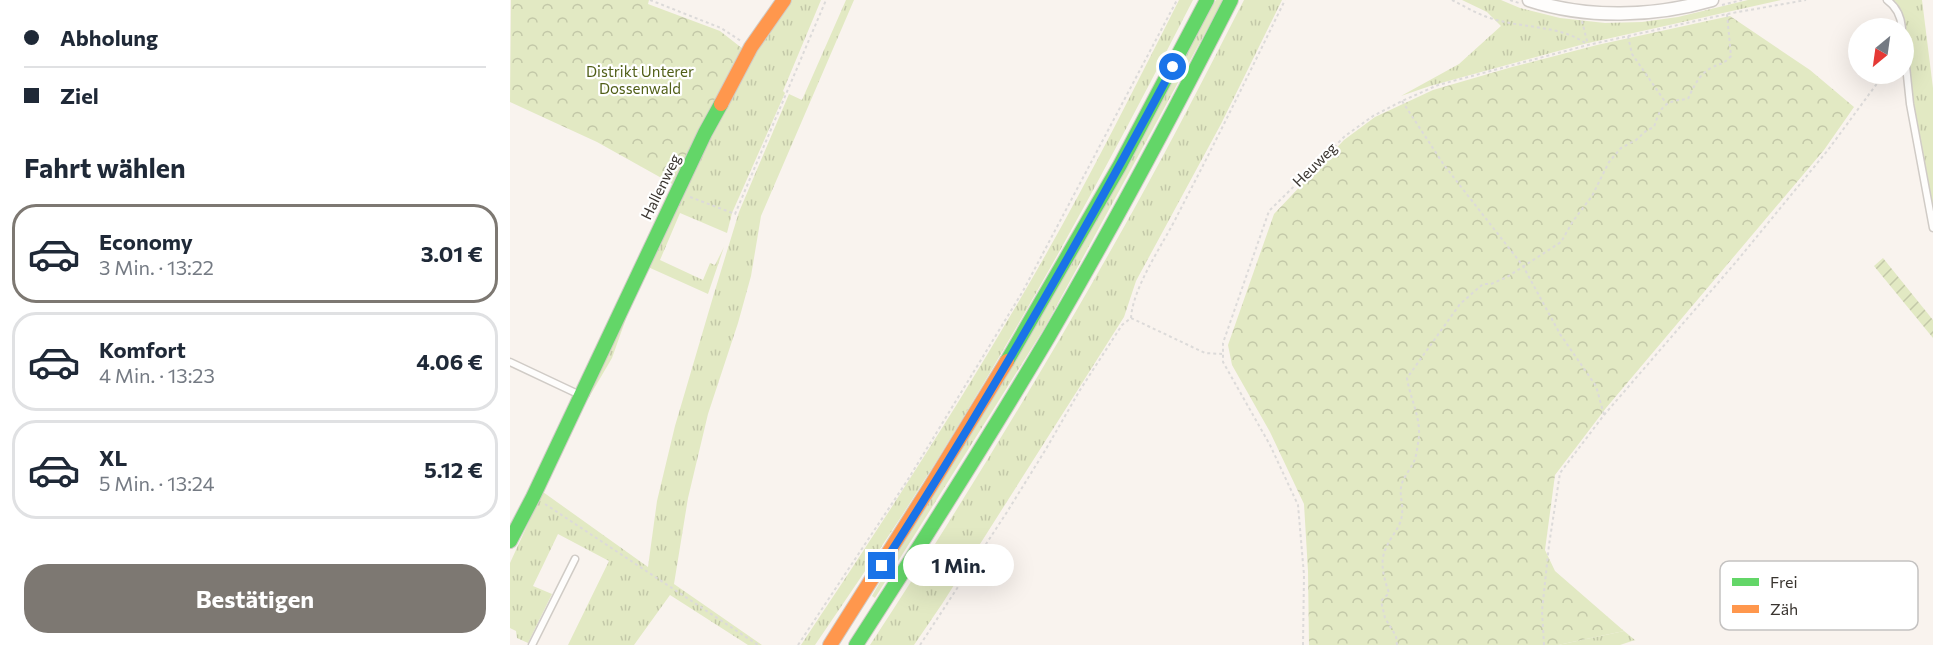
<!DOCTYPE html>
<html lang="de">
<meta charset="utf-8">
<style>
:root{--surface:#fff;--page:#f6f6f7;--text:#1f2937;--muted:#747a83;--line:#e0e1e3;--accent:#7d7872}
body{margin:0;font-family:Commissioner,sans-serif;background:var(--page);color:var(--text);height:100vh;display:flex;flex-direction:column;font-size:22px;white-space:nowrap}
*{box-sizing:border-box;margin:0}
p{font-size:20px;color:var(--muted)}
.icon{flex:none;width:33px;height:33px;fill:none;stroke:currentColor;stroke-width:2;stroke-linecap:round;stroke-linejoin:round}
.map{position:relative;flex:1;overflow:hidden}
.side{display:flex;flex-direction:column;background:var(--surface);width:510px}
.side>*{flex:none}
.top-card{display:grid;align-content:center;height:132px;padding:0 24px;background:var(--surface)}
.needle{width:39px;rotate:209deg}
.fabs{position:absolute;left:1338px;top:18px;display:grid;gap:12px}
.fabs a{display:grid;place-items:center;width:66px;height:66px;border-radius:50%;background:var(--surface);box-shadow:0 6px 24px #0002;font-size:30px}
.end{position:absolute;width:27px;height:27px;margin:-14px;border:8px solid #1a73e8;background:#fff;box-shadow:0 0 0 3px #fff}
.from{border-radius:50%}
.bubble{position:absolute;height:42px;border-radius:21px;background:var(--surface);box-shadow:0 6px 24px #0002;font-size:20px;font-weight:700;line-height:42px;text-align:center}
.top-card b{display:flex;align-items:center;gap:21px;height:57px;font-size:22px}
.top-card b+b{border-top:2px solid var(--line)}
.top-card i{width:15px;height:15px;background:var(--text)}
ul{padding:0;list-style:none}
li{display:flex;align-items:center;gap:18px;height:99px;margin:0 12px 9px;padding:0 12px;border:3px solid var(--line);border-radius:24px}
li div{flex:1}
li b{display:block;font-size:22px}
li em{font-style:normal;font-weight:700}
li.current{border-color:var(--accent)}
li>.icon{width:54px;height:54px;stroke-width:1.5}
h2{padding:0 24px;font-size:27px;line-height:72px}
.primary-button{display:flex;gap:12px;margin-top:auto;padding:12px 24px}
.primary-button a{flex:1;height:69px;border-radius:24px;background:var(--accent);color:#fff;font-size:24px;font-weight:700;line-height:69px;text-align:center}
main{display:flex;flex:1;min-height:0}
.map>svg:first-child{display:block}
</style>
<main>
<section class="side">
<div class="top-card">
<b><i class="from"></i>Abholung</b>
<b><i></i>Ziel</b>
</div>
<h2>Fahrt wählen</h2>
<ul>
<li class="current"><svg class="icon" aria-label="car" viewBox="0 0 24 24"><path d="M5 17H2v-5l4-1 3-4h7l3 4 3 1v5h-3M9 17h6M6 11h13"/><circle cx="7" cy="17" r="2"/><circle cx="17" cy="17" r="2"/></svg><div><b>Economy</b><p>3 Min. · 13:22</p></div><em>3.01 €</em></li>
<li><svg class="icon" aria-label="car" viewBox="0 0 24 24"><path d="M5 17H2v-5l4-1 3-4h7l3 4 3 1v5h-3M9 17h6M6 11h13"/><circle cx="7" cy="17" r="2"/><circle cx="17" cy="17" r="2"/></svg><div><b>Komfort</b><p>4 Min. · 13:23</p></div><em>4.06 €</em></li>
<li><svg class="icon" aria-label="car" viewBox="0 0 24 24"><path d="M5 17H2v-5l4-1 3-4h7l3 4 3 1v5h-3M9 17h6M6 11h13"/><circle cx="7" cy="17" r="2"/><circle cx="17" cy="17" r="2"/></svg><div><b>XL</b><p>5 Min. · 13:24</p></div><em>5.12 €</em></li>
</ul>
<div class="primary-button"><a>Bestätigen</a></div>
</section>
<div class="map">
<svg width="1423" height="645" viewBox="0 0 1423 645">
<defs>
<pattern id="grass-tufts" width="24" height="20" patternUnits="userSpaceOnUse" patternTransform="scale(1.5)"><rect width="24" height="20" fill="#e2e9c3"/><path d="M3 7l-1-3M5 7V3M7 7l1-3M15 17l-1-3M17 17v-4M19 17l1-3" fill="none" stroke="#c3c8a8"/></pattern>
<pattern id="forest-crowns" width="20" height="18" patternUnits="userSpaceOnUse" patternTransform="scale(1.5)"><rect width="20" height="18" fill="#e2e9c3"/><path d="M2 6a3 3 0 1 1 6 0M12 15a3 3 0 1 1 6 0" fill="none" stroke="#c3c8a8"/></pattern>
<pattern id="garden-furrows" width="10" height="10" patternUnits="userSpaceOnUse" patternTransform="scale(1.5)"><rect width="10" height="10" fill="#e2e9c3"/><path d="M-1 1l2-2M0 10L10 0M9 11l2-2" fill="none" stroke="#c3c8a8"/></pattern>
</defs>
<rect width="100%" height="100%" fill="#f9f3ee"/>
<path fill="url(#grass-tufts)" d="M 280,0 L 311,0 L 273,91 L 275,93 L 222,213 L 217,233 L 170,213 L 150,260 L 193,280 L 200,263 L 205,265 L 214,247 L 198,294 L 138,267 L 199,138 L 249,44 Z
M 336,0 L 344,0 L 251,216 L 241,276 L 228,323 L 198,414 L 178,498 L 164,584 L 252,645 L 238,645 L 160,595 L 124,645 L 58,645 L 99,561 L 48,534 L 23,586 L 42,594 L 18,643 L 7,638 L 6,631 L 0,628 L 0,563 L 27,504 L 28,492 L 134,268 L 102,358 L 58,433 L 33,492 L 138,567 L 147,501 L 165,426 L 203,297 L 229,212 L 279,94 L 292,100 Z
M 669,0 L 683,0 C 593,176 498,351 391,517 C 363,560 334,602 305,645 L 291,645 C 369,528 446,410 516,289 C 571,195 620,97 669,0 Z
M 706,0 L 713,0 L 535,327 L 365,598 L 362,596 Z
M 734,0 L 772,0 L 711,124 L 626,281 L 614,317 L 432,604 L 404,645 L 360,645 C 453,503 541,358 624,209 C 662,141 698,70 734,0 Z
M 952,0 L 991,0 L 1010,8 L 1050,18 L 1095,23 L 1132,22 L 1168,17 L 1238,0 L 1271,0 L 1074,44 L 920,86 L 891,96 L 949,64 L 991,26 L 977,12 Z
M 1382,0 L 1412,0 L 1423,88 L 1423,216 L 1400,81 L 1395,20 L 1385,1 Z
M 1114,631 L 1131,645 L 1125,640 L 1110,645 L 1048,645 Z"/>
<path fill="url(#forest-crowns)" d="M 1,0 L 139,0 L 138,4 L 210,31 L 233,49 L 164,185 L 87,142 L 0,102 Z
M 1220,16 L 1300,70 L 1344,107 L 1314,150 L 1096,408 L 1045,475 L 1035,550 L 1045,571 L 1114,631 L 1048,645 L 799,645 L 798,571 L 794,504 L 760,432 L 722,365 L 718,345 L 764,214 L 834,140 L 865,117 L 923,90 L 1002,67 L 1087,45 Z"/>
<path fill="url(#garden-furrows)" d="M 1373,258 L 1423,320 L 1423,338 L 1364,266 Z"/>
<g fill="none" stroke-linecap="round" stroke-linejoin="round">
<g stroke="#d0cbc6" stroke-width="9">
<path id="lane" d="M 1377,0 C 1387,7 1391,17 1392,28
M 1394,47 L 1400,104 L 1423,228
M 0,362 L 70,395
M 22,645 L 65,559"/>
</g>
<g stroke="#d0cbc6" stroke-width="15">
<path id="street" d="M 1019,0 C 1077,19 1144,17 1202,0"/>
</g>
<g stroke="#d0cbc6" stroke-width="16">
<path id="fast" d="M 497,361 L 610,165 L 697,0
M 0,541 L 23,497 L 195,133 L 211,104
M 346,645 C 412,543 477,441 539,336 C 603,226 663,114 721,0"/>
</g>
<g stroke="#d0cbc6" stroke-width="16">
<path id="slow" d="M 211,104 L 241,47 L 274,0
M 320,645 L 420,487 L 497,361"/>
</g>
<path stroke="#dcdad9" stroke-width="2" stroke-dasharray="3 3" stroke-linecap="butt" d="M 140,0 L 211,28 L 231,41
M 942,0 C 954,6 967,14 980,18 C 1012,29 1050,24 1078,45
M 1000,0 L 1009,3
M 1212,5 L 1232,0
M 1072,21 L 1078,45
M 1118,36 L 1122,54 L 1156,103
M 892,101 L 934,165 L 1013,266 L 1050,334 L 1086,386 L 1094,415
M 180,197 L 225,214 L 316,0
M 621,318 C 623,286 654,243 668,214 C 705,143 740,72 775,0
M 35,504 L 248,645
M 288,645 L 397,481 L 513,291 L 667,0
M 410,645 L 497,512 L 536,449 L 570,390 L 612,325 L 621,318 L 695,353 L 712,354
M 793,645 L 794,575 L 788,505 L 760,445 L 713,362 L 713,343 L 759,211 L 835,136 L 863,116 L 892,101 L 928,85 L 1078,45 L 1217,14 L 1296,0
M 887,645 L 886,636 L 875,618 L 871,601 L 879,593 C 874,578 869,562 876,548 C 880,538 888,530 891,520 C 895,505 888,496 892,483 C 895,475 902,467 905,459 C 907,452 908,443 909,436 C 910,415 900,398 897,378 L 950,304 L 973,284 L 981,284 L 997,277 L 1051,242 L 1063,221 L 1082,196 L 1099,162 L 1111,148 L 1126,140 L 1136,131 L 1144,127 C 1151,105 1155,101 1178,99 C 1183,88 1189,74 1201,68 C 1210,63 1213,65 1221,56 L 1217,14
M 1034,645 L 1032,611 L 1039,545 L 1050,473 L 1094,415 L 1226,262 L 1318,150 L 1374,74"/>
<use href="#lane" stroke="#fefdfc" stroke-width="6"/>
<use href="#street" stroke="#fefdfc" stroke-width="12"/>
<use href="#fast" stroke="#63d668" stroke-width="14"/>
<use href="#slow" stroke="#ff974d" stroke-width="14"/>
</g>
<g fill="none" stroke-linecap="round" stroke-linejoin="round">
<path stroke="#1a73e8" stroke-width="8" d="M 372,566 C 476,404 572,237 663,67"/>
</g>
<g text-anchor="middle" stroke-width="4.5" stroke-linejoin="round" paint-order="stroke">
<g font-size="15" fill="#515f18" stroke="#fff">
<text x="130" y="77">Distrikt Unterer<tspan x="130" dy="17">Dossenwald</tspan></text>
</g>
<g font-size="15" fill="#3a3530" stroke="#fff">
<text transform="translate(805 165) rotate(-45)" y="5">Heuweg</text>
<text transform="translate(151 187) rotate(-64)" y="5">Hallenweg</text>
</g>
</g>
<rect x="1210" y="561" width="198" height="69" rx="9" fill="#fff" stroke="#c4c2c1" stroke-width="1.5"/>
<rect x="1222" y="578" width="27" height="8" fill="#63d668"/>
<rect x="1222" y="605" width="27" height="8" fill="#ff974d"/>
<g font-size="16" fill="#3a3530">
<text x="1260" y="588">Frei</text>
<text x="1260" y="615">Zäh</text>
</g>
</svg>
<div class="fabs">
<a><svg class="needle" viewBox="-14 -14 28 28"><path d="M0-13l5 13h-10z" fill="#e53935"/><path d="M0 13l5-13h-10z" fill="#747a83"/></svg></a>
</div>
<i class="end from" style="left:663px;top:67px"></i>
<i class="end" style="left:372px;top:566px"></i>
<div class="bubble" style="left:393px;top:544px;width:111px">1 Min.</div>
</div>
</main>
